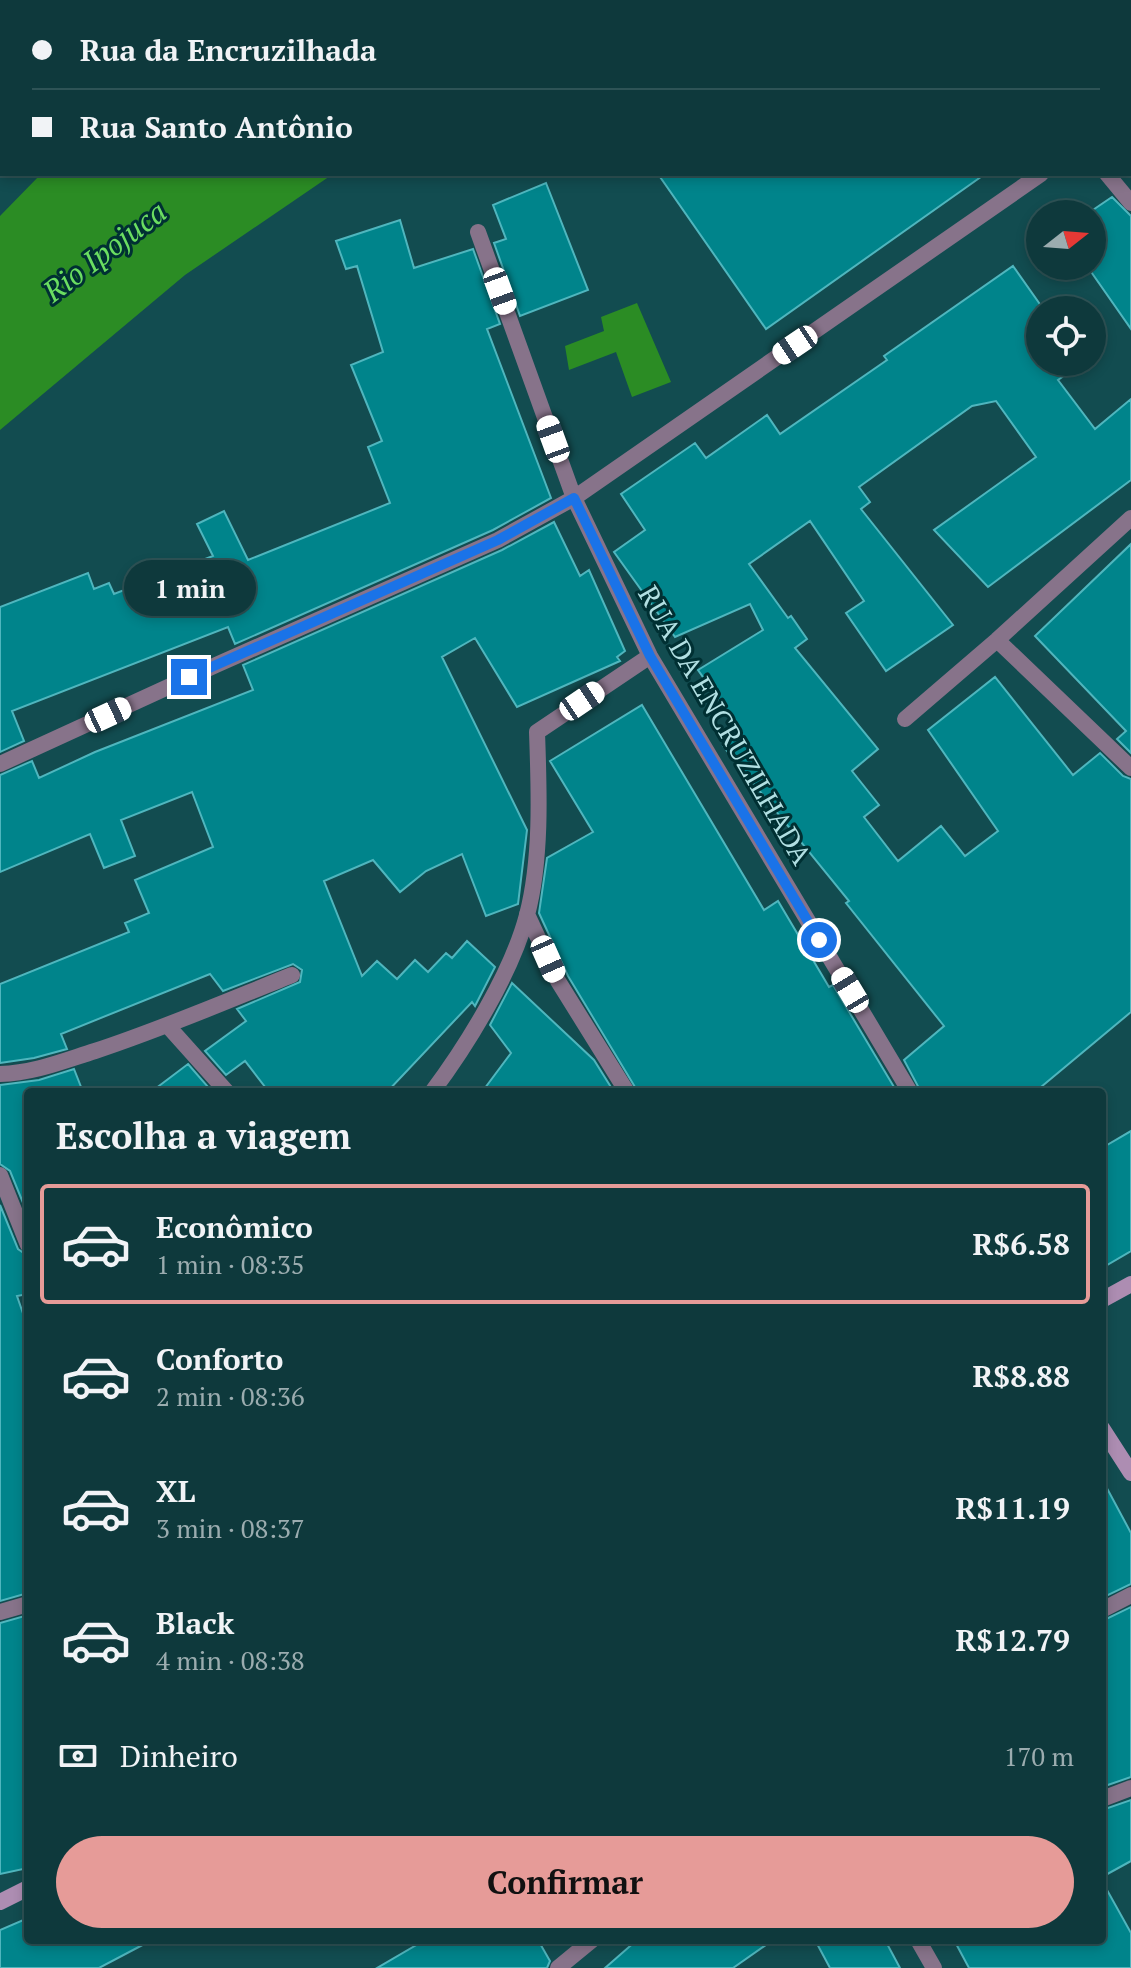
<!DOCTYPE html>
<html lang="pt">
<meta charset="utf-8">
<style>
:root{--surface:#0e393c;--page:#1c4447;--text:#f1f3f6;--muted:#9bacaf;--line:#2e5356;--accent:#e69b98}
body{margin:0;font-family:"PT Serif",serif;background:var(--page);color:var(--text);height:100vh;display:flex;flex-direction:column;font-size:30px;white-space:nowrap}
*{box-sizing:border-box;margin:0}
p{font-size:26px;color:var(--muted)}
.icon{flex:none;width:44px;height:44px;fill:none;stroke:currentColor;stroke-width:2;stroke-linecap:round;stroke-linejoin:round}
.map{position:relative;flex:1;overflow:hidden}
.drawer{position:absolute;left:24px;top:1088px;width:1082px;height:856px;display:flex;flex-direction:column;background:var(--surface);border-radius:8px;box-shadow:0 4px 12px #0003,0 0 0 2px var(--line)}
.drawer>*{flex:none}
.top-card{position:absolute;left:0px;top:0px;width:1132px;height:176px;box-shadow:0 4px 12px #0003,0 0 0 2px var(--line);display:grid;align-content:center;height:176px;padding:0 32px;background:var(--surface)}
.needle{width:52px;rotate:73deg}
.buttons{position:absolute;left:1026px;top:200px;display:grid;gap:16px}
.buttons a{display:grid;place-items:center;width:80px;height:80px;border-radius:50%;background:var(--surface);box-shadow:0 4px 12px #0003,0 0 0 2px var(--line);font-size:40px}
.end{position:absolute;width:36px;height:36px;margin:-18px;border:10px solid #1a73e8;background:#fff;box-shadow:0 0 0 4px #fff}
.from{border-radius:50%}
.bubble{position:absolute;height:56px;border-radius:28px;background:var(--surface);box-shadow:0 4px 12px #0003,0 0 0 2px var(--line);font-size:26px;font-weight:600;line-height:56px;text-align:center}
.car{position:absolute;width:24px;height:48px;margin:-24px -12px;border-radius:10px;box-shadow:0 0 6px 2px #0007;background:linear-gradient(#fff 24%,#345 0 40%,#fff 0 76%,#345 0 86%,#fff 0)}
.top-card b{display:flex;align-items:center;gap:28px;height:76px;font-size:30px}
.top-card b+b{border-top:2px solid var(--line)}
.top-card i{width:20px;height:20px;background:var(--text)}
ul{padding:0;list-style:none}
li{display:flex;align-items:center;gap:24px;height:120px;margin:0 16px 12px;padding:0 16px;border:4px solid transparent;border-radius:8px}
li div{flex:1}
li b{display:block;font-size:30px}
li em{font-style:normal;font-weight:600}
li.selected{border-color:var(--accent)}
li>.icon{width:72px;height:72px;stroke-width:1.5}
h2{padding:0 32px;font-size:36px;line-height:96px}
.pay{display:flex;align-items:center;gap:20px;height:88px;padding:0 32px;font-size:30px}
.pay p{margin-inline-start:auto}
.button{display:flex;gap:16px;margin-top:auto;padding:16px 32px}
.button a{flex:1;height:92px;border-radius:48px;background:var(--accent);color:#111;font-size:32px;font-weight:600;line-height:92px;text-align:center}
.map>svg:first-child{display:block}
</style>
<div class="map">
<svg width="1131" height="1968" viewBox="0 0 1131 1968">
<rect width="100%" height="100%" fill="#124c50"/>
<path fill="#2b8c24" d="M 327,0 L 615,0 L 324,2 Z
M 41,174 L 333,174 L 185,275 L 0,430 L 0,216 Z
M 637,303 L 671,382 L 632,397 L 616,352 L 569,370 L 565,346 L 604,331 L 601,317 Z"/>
<path fill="#00848b" stroke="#4fb6be" stroke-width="2" d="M 658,174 L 985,174 L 766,329 Z
M 546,183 L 588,290 L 520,316 L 494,243 L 506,239 L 493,205 Z
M 1112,197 L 1131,216 L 1131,329 L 1087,266 L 1092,266 L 1092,214 L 1087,214 Z
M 400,220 L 414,268 L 473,249 L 500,324 L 487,329 L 551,498 L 493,530 L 235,644 L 228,627 L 12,711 L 24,741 L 0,752 L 0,607 L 88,573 L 94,589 L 109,583 L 114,594 L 213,556 L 197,524 L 224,511 L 248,560 L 390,503 L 368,447 L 382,441 L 351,365 L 383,352 L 357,266 L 346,269 L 336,241 Z
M 1013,266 L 1044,310 L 1040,310 L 1040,362 L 1080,362 L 1081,364 L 1058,380 L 1095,429 L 1131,399 L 1131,480 L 988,587 L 934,530 L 1036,457 L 996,401 L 972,406 L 859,487 L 870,502 L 861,509 L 953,625 L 886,671 L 846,613 L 864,601 L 810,521 L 749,564 L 788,618 L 791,616 L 807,639 L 795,648 L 878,749 L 852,771 L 879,805 L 864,817 L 898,861 L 941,826 L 965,856 L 998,831 L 928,730 L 995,677 L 1073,775 L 1100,753 L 1123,776 L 1131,779 L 1131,1012 L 1035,1092 L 921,1092 L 904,1060 L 944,1026 L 846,903 L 849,901 L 723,746 L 741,731 L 698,670 L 763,630 L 750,604 L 675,637 L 614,552 L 645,530 L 621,494 L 695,443 L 706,458 L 767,415 L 780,434 L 887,360 L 884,356 Z
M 554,522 L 580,576 L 589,570 L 625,651 L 617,657 L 620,661 L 517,707 L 475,638 L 442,657 L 527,830 L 518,904 L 486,916 L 462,854 L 426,871 L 400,892 L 373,860 L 324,881 L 362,976 L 377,961 L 397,979 L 415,960 L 428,972 L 446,953 L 452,958 L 467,941 L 495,967 L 475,1006 L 472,1002 L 387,1092 L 269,1092 L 245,1061 L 226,1075 L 205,1051 L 246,1021 L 237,1009 L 300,982 L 302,970 L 293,964 L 223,991 L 210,974 L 61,1034 L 67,1049 L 34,1058 L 0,1063 L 0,984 L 129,932 L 125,923 L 149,913 L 135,880 L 213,847 L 192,792 L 121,820 L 135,856 L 104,868 L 90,834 L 0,872 L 0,775 L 32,761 L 39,778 L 95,752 L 253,690 L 243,665 L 502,550 Z
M 1131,544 L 1131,753 L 1117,739 L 1126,731 L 1035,636 Z
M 642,705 L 764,910 L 778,901 L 829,987 L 833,985 L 897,1092 L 638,1092 L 568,976 L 539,913 L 547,858 L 593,832 L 550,761 Z
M 512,983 L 594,1060 L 614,1092 L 482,1092 L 511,1053 L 490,1025 Z
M 188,1064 L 209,1088 L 204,1092 L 151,1092 Z
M 74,1069 L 83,1092 L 28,1092 L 28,1215 L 10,1171 L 0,1164 L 0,1085 L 39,1080 Z
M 1131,1131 L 1131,1251 L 1102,1268 L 1102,1148 Z
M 0,1205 L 18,1249 L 28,1256 L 28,1294 L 17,1296 L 28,1328 L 28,1593 L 0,1601 Z
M 1102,1479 L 1131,1533 L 1131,1584 L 1102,1598 Z
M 1131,1607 L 1131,1777 L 1102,1787 L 1102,1621 Z
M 28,1615 L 28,1868 L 0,1874 L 0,1623 Z
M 1131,1800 L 1131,1861 L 1102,1877 L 1102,1810 Z
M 1102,1881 L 1131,1933 L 1131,1968 L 969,1968 L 954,1940 L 1102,1940 Z
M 28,1918 L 28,1940 L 152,1940 L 99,1968 L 0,1968 L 0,1930 Z
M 425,1940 L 538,1940 L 550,1961 L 547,1968 L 377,1968 Z
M 637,1940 L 773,1940 L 733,1968 L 605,1968 Z
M 815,1940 L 885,1940 L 900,1968 L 830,1968 Z"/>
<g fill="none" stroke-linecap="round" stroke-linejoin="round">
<path stroke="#87738a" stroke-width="16" d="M 1102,1799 L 1131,1788"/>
<path stroke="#87738a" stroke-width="16" d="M 1057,0 L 1059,2
M 1130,87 L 1131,88
M 1130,105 L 1131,104
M 1107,174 L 1131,203
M 478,232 L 574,498 L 650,656 L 910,1092
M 997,640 L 1131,768
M 905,719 L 997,640 L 1131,518
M 0,764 L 216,665 L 498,540 L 574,498 L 1041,174
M 527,914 L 558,981 L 627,1092
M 167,1025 L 227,1092
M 0,1074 C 34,1073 63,1061 95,1051 C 162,1029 227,1001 292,975
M 432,1092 C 468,1044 512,972 527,915 C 542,858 539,789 537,732 L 650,656
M 0,1175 L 28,1245
M 1102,1610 L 1131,1595
M 0,1612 L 28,1604
M 918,1940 L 934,1968
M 558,1968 L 592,1940"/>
<path stroke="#ad8db2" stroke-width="16" d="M 1102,1300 L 1131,1284
M 1102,1428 L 1131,1473
M 0,1902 L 28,1888"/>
</g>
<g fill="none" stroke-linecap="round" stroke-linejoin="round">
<path stroke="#1a73e8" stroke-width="10" d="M 189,677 L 498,540 L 574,498 L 650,656 L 819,940"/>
</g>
<g text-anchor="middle" stroke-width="6" stroke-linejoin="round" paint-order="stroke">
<g font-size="28" fill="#b1dfe2" stroke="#003033">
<text transform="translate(725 725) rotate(60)" y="10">RUA DA ENCRUZILHADA</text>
</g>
<g font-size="30" font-style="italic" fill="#6bde61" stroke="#003033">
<text transform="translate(105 252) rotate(-37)" y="10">Rio Ipojuca</text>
</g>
</g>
</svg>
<div class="buttons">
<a><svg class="needle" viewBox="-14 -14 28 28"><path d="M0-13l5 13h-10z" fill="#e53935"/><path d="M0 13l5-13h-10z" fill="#9bacaf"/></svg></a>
<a><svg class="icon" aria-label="locate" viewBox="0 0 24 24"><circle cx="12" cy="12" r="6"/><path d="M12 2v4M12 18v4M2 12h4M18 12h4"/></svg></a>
</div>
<i class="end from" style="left:819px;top:940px"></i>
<i class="end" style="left:189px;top:677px"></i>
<div class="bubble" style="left:124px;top:560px;width:132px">1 min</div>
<i class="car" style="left:500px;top:291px;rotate:160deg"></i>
<i class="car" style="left:795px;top:345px;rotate:236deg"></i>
<i class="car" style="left:553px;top:439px;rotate:340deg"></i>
<i class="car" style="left:582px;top:701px;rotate:56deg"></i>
<i class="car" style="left:108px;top:715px;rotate:65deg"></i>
<i class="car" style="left:548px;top:959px;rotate:156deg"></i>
<i class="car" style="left:850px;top:990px;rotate:329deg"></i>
<div class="top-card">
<b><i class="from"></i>Rua da Encruzilhada</b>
<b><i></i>Rua Santo Antônio</b>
</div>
<section class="drawer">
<h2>Escolha a viagem</h2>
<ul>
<li class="selected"><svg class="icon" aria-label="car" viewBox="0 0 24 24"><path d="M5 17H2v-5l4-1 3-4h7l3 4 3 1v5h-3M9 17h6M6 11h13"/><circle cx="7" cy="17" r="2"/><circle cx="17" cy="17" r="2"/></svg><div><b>Econômico</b><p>1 min · 08:35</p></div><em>R$6.58</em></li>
<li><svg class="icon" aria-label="car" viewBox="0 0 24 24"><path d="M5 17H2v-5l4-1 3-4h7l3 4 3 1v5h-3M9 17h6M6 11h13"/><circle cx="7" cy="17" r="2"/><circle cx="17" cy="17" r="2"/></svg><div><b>Conforto</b><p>2 min · 08:36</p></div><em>R$8.88</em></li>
<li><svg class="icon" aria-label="car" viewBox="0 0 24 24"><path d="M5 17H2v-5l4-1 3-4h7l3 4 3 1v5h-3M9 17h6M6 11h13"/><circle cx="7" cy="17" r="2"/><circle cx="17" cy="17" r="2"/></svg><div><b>XL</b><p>3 min · 08:37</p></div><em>R$11.19</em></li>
<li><svg class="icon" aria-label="car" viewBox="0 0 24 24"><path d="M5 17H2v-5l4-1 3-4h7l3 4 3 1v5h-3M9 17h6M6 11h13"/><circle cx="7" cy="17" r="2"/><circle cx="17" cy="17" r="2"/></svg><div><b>Black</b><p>4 min · 08:38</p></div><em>R$12.79</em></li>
</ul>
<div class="pay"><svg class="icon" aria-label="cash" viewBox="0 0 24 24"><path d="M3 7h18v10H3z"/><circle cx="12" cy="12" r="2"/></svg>Dinheiro<p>170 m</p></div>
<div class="button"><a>Confirmar</a></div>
</section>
</div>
